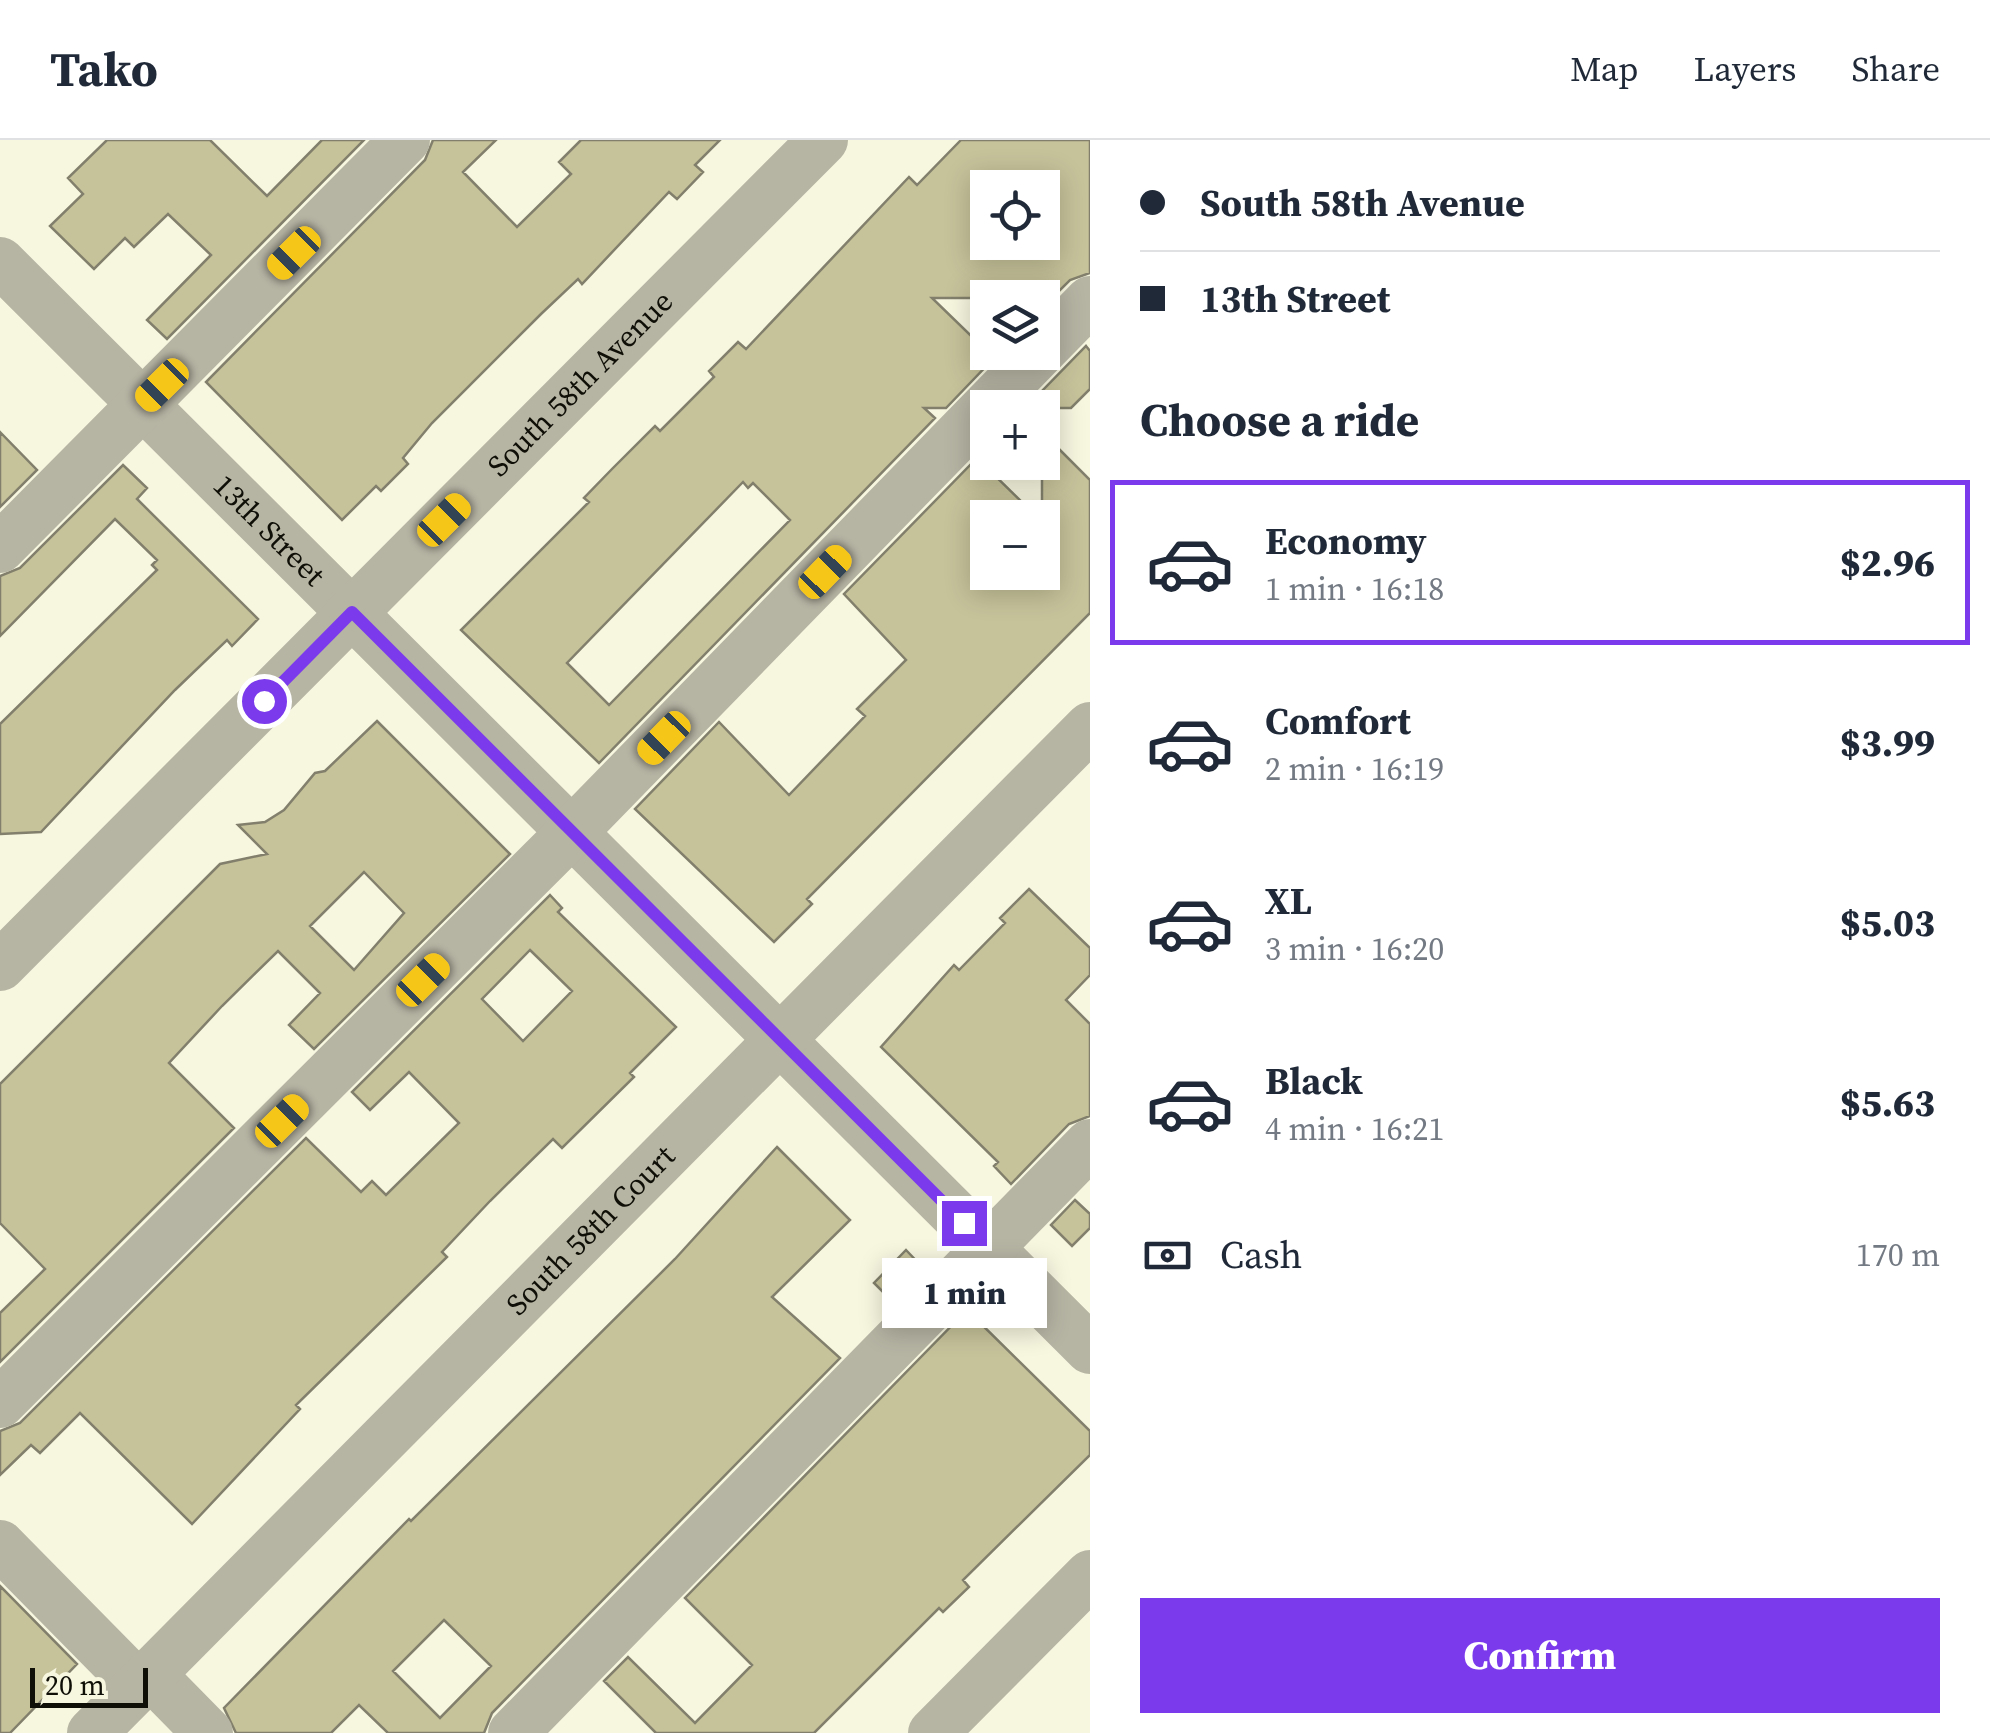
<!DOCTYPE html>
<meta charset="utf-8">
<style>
:root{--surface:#fff;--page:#f2f2f3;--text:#1f2937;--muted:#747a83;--line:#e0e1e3;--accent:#7c3aed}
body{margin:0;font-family:"Source Serif 4",serif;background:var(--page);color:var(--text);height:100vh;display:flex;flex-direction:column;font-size:38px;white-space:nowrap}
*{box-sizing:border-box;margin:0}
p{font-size:32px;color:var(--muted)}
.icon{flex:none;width:55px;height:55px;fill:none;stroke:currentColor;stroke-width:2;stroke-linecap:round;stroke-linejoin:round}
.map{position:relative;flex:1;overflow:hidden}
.drawer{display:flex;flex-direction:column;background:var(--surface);width:900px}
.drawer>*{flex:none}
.top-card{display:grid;align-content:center;height:220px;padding:0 50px;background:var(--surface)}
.fabs{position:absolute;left:970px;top:30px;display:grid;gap:20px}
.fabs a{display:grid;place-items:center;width:90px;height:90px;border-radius:0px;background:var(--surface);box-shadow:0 5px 25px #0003;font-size:50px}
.scale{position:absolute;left:30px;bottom:25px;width:118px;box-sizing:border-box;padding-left:10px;border:5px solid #0f0f07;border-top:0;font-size:28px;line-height:35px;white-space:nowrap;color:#0f0f07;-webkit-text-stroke:8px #f7f6df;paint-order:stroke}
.end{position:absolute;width:45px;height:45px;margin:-22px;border:12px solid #7c3aed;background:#fff;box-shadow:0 0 0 5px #fff}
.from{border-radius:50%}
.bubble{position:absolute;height:70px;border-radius:0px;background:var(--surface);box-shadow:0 5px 25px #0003;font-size:32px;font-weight:800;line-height:70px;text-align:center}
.car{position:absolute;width:30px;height:60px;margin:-30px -15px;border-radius:12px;box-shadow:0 0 8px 2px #0007;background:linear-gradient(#f5c518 24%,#345 0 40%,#f5c518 0 76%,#345 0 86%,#f5c518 0)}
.top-card b{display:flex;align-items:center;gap:35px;height:95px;font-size:38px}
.top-card b+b{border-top:2px solid var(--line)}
.top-card i{width:25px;height:25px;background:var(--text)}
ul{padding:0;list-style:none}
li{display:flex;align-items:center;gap:30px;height:165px;margin:0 20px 15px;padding:0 30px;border:5px solid transparent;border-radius:0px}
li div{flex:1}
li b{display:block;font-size:38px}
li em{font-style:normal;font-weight:800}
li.selected{border-color:var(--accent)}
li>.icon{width:90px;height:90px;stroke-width:1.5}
h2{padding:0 50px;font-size:45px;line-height:120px}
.pay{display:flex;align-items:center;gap:25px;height:110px;padding:0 50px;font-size:38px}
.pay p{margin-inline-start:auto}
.cta{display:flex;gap:20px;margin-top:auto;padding:20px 50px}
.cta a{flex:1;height:115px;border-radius:0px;background:var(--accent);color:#fff;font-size:40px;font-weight:800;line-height:115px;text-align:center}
header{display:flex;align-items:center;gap:60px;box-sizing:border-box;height:140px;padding:0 50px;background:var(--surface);border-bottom:2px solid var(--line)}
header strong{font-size:48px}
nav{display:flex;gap:55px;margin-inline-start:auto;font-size:35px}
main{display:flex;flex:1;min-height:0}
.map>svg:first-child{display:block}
</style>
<header>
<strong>Tako</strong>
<nav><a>Map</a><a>Layers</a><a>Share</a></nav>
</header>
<main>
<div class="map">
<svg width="1090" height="1593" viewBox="0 0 1090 1593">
<rect width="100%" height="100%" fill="#f7f6df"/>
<path fill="#c6c29a" stroke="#82806c" stroke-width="2.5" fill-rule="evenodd" d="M 107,0 L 210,0 L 267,56 L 322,0 L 364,0 L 167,199 L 147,180 L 211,115 L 168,74 L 134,107 L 125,98 L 94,129 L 50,86 L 83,54 L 68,38 Z
M 433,0 L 496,0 L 463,32 L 517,87 L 571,34 L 559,22 L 581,0 L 720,0 L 695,25 L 703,32 L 677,59 L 669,52 L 582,144 L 578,139 L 541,174 L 432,283 L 403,318 L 408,324 L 381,351 L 376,346 L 342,380 L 206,242 L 425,20 Z
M 961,0 L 1090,0 L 1090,133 L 1070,140 L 1042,168 L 1042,158 L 932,158 L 994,218 L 946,268 L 924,268 L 935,278 L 599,623 L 461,490 L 589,362 L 584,358 L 612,329 L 655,286 L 660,291 L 714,237 L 709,231 L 738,202 L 746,209 L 909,37 L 917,45 ZM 988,48 L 1042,48 L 1042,102 L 988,102 ZM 743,342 L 748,348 L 753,343 L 790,380 L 609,565 L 567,523 Z
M 1086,206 L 1090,211 L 1090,249 L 1071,268 L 1026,268 L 1035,258 L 1042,265 L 1042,251 Z
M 0,292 L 37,330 L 0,367 Z
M 1042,292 L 1090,340 L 1090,473 L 807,759 L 812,764 L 774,802 L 635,669 L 719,582 L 789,655 L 865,576 L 857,569 L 906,520 L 844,454 L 977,318 L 1038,378 L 988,378 L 988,432 L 1042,432 Z
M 123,325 L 147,348 L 137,359 L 258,479 L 232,506 L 227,500 L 175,550 L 41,692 L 0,694 L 0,584 L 157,430 L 152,425 L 157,420 L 115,379 L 0,496 L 0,436 L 20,428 Z
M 377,581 L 510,714 L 314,909 L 289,885 L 320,853 L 278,811 L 222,866 L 169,923 L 234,988 L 0,1222 L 0,1173 L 45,1129 L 0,1083 L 0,944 L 220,724 L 267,714 L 238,685 L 265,682 L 284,670 L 315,633 L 325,631 ZM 364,732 L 404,773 L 354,830 L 310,786 Z
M 1029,749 L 1090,808 L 1090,835 L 1066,860 L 1090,884 L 1090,976 L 1069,984 L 1011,1044 L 994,1026 L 998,1022 L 881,907 L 954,825 L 959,830 L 1005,783 L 1000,778 Z
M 550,755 L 562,768 L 558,772 L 676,887 L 630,933 L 634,937 L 562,1008 L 553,999 L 490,1061 L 442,1112 L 447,1117 L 296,1265 L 300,1269 L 192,1384 L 80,1273 L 40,1313 L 31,1305 L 0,1335 L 0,1291 L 20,1283 L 306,998 L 361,1052 L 372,1041 L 386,1055 L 459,983 L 409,932 L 370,970 L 352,952 ZM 530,810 L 572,851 L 523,901 L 482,859 Z
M 777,1007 L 850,1080 L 772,1157 L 840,1218 L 492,1573 L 484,1593 L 388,1593 L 359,1565 L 331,1593 L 236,1593 L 224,1568 L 409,1379 L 411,1381 L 675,1119 ZM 444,1480 L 491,1526 L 440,1578 L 393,1531 Z
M 1075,1060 L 1090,1074 L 1090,1088 L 1072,1106 L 1051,1085 Z
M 906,1110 L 926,1131 L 894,1163 L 874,1143 Z
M 967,1170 L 1090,1291 L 1090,1315 L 963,1440 L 969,1447 L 943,1472 L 939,1468 L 814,1593 L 656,1593 L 604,1541 L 628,1517 L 695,1583 L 752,1525 L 685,1458 Z
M 0,1446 L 77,1524 L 10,1593 L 0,1593 Z"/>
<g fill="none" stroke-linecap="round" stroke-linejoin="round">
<g stroke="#b6b4a3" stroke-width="50">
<path id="s1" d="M 0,122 L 1090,1209"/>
<path d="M 1042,210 L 1090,161"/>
<path d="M 0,408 L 405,0"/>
<path id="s2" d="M 0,826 L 823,0"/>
<path d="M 0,1263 L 572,692 L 1040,212"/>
<path d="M 0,1405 L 139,1546"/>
<path d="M 150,1534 L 208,1593"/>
<path id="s3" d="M 92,1593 L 1090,587"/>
<path d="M 513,1593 L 1090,1004"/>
<path d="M 933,1593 L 1090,1435"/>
</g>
</g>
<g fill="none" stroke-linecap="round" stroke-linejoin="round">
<path stroke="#7c3aed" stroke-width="12" d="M 264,561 L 352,472 L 964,1083"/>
</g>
<g text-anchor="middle" stroke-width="9" stroke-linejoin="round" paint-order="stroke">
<g font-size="30" fill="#0f0f07" stroke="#f7f6df">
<text dy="10" stroke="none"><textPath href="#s2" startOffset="822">South 58th Avenue</textPath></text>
<text dy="10" stroke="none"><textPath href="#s1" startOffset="380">13th Street</textPath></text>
<text dy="10" stroke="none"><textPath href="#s3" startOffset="708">South 58th Court</textPath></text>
</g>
</g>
</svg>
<div class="fabs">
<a><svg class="icon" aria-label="locate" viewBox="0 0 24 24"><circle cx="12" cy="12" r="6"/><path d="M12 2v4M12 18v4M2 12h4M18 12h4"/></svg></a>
<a><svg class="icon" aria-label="layers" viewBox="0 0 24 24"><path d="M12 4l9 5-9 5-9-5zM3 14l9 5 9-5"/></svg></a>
<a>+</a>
<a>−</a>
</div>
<div class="scale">20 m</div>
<i class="end from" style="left:264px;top:561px"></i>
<i class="end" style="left:964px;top:1083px"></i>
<div class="bubble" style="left:882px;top:1118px;width:165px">1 min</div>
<i class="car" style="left:294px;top:113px;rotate:225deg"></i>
<i class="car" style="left:162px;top:245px;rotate:225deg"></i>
<i class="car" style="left:444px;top:380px;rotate:45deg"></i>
<i class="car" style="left:825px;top:432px;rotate:44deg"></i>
<i class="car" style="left:664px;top:598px;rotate:224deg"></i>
<i class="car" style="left:423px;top:840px;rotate:45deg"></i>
<i class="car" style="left:282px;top:981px;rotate:45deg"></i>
</div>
<section class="drawer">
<div class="top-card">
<b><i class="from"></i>South 58th Avenue</b>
<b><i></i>13th Street</b>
</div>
<h2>Choose a ride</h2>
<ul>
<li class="selected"><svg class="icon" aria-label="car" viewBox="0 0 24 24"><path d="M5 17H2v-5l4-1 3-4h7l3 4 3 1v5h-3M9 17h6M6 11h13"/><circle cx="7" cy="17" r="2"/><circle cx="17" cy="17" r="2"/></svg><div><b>Economy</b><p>1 min · 16:18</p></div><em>$2.96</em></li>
<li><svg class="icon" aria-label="car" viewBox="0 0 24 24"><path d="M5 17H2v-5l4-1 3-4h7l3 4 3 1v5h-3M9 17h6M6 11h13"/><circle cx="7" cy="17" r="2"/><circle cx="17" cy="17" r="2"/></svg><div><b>Comfort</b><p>2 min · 16:19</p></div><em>$3.99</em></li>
<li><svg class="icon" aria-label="car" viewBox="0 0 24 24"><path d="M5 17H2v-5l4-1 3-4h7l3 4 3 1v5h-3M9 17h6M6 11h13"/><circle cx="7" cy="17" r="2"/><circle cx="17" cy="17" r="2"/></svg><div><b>XL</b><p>3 min · 16:20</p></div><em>$5.03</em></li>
<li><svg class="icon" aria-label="car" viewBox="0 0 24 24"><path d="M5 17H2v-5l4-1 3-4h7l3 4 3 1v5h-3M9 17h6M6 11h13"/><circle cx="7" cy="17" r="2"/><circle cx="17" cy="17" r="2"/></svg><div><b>Black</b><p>4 min · 16:21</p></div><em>$5.63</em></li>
</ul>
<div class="pay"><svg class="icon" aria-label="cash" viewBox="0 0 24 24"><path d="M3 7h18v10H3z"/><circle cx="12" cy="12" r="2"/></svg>Cash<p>170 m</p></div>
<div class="cta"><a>Confirm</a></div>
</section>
</main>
